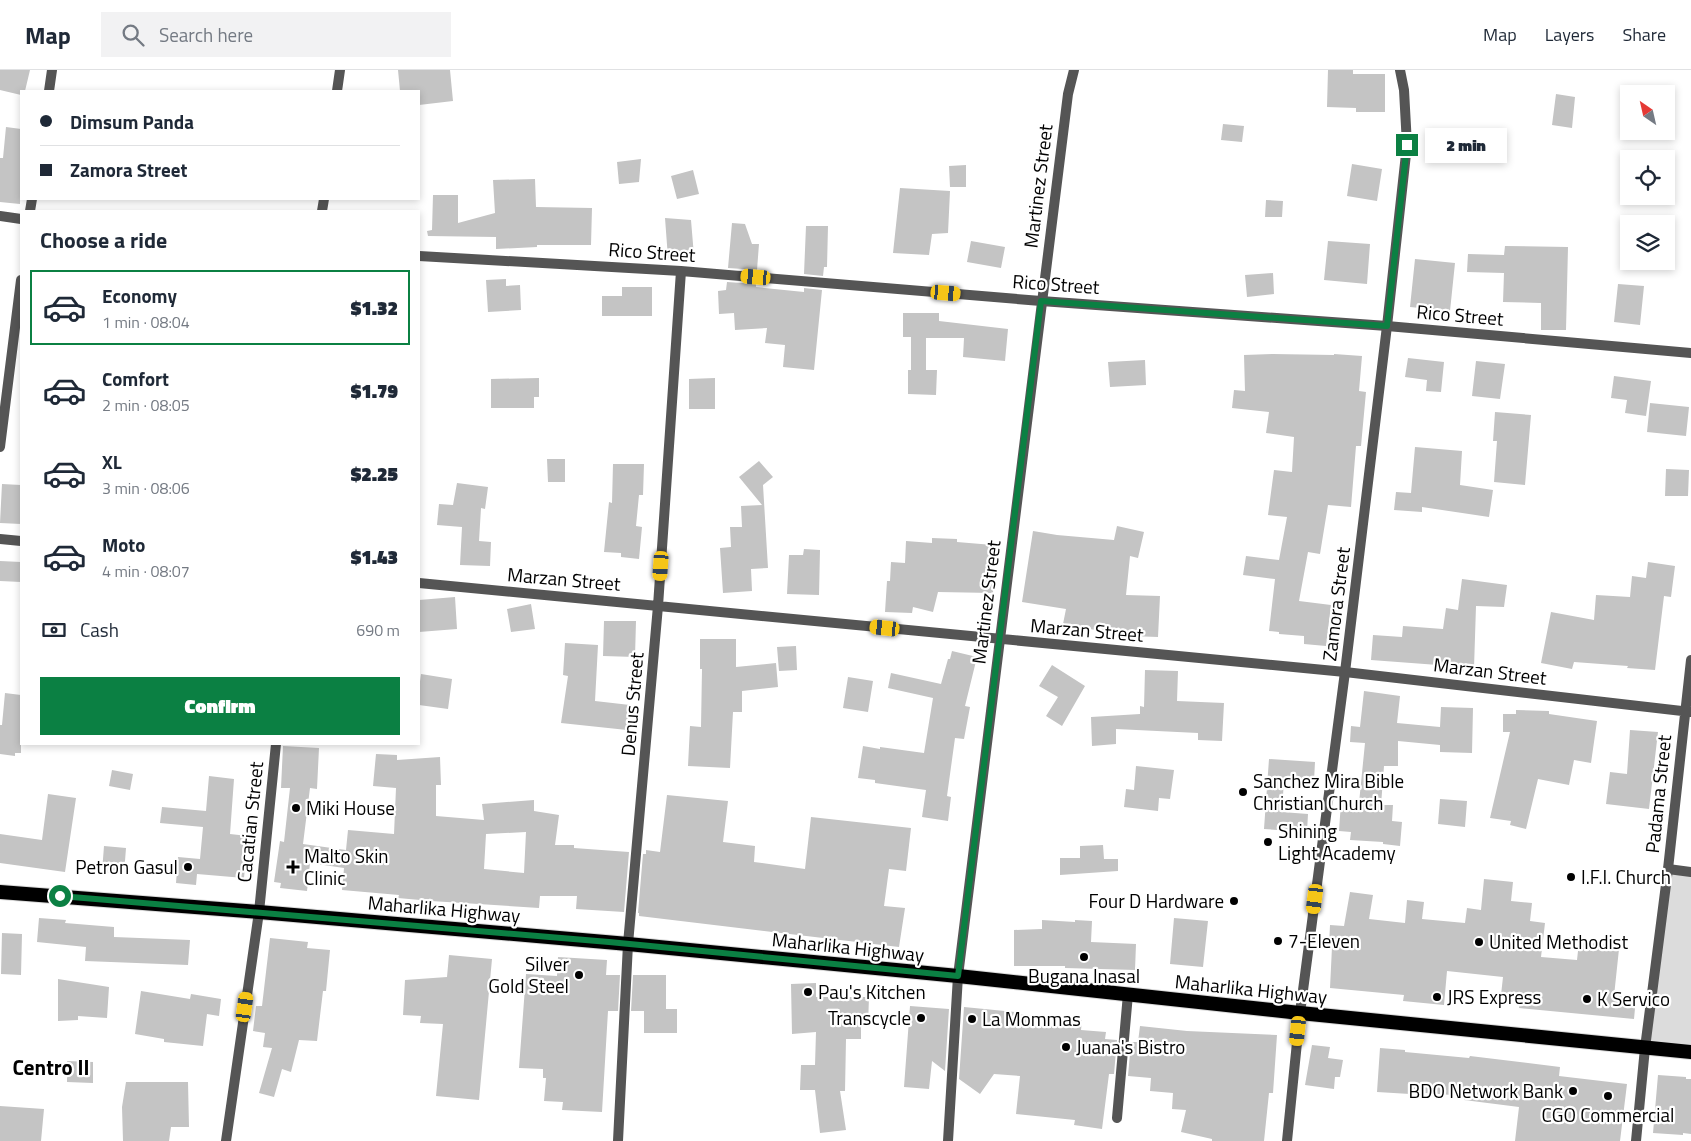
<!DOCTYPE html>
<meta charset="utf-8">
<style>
:root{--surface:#fff;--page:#f2f2f3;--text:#1f2937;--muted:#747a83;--line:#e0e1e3;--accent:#0b8043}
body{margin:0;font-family:"Titillium Web",sans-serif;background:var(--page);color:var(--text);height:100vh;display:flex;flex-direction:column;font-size:19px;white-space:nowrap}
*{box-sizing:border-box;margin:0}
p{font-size:16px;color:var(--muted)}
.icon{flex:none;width:28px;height:28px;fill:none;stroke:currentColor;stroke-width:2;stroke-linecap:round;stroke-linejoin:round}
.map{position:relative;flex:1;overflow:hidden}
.panel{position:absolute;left:20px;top:140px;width:400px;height:535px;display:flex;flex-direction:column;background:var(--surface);border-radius:0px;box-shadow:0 2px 8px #0003}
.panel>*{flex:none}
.top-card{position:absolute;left:20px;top:20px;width:400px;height:110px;border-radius:0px;box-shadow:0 2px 8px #0003;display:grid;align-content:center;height:110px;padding:0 20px;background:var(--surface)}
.needle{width:32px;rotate:326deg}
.buttons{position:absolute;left:1620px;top:15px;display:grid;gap:10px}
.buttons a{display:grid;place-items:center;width:55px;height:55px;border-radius:0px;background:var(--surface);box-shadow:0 2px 8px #0003;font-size:25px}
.end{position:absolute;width:22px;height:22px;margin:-11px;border:6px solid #0b8043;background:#fff;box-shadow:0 0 0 2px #fff}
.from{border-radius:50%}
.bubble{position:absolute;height:35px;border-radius:0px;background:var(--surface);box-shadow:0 2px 8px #0003;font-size:16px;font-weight:800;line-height:35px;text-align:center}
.car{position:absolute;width:15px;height:30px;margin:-15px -8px;border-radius:6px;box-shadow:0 0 4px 1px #0007;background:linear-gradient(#f5c518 24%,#345 0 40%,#f5c518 0 76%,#345 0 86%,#f5c518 0)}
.top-card b{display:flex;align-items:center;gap:18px;height:48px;font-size:19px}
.top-card b+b{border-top:1px solid var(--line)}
.top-card i{width:12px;height:12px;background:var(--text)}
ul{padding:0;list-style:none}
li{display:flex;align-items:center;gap:15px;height:75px;margin:0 10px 8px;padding:0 10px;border:2px solid transparent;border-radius:0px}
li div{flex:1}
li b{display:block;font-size:19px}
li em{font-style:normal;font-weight:800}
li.current{border-color:var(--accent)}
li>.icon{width:45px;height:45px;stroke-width:1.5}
h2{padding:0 20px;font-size:22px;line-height:60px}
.pay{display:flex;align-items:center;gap:12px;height:55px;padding:0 20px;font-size:19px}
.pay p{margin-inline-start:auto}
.cta{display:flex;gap:10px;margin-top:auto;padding:10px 20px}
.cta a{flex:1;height:58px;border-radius:0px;background:var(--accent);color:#fff;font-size:20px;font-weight:800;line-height:58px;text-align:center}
header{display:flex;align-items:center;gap:30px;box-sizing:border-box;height:70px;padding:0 25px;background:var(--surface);border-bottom:1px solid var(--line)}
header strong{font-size:24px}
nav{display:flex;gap:28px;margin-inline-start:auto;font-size:18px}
.search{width:350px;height:45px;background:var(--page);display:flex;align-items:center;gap:12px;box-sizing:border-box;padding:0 18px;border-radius:0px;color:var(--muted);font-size:19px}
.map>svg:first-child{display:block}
</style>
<header>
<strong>Map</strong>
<div class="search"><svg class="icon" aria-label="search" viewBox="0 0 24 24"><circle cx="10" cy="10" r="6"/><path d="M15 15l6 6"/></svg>Search here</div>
<nav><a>Map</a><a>Layers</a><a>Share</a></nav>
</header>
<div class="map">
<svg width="1691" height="1071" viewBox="0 0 1691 1071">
<rect width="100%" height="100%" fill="#fff"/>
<path fill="#dcdcdc" d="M 1668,799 L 1691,802 L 1691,982 L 1645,978 Z"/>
<path fill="#c4c4c4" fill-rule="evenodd" d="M 0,0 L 30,0 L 25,21 L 21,21 L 21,25 L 0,20 Z
M 398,0 L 450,0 L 453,31 L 419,35 L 419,21 L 400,21 Z
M 1328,0 L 1353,0 L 1353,4 L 1385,4 L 1385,42 L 1356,42 L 1356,38 L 1327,37 Z
M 1556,24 L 1575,27 L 1572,58 L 1552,55 Z
M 1223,54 L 1244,56 L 1242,72 L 1221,70 Z
M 6,57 L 21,59 L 20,134 L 0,132 L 0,88 L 3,88 Z
M 641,89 L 639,112 L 619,114 L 617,92 Z
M 1352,94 L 1382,99 L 1377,131 L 1347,126 Z
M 966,95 L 966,117 L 950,117 L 949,96 Z
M 693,100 L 699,124 L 677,129 L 671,106 Z
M 535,109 L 536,137 L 592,138 L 591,175 L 537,175 L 537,177 L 496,179 L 496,167 L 428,166 L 427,161 L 432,160 L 433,125 L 458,125 L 458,153 L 495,143 L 493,110 Z
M 900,118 L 950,121 L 948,163 L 932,164 L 929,185 L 893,183 Z
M 1266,130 L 1283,131 L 1282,147 L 1265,147 Z
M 665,148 L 691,150 L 694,186 L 668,188 Z
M 732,153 L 745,154 L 752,174 L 759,174 L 757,200 L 728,198 Z
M 806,156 L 828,156 L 827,197 L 824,197 L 823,206 L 804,204 Z
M 971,171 L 1005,177 L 1001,198 L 967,192 Z
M 1328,171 L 1370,174 L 1367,214 L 1324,210 Z
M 1505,176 L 1568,177 L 1566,260 L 1541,260 L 1541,233 L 1503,232 L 1504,203 L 1467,202 L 1468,184 L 1504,185 Z
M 1415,189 L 1455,193 L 1450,241 L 1410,237 Z
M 1273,203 L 1274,224 L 1247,227 L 1245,205 Z
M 506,209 L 506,216 L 520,215 L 521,240 L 488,242 L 486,210 Z
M 727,212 L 756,214 L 756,217 L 804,222 L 804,218 L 822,220 L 814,300 L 783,297 L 785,275 L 765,273 L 767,258 L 735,260 L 734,243 L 719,244 L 718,221 L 726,220 Z
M 1618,214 L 1644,216 L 1640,255 L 1614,252 Z
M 622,217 L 652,217 L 652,246 L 602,246 L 602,226 L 622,226 Z
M 903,243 L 939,243 L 939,251 L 1008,259 L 1005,291 L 963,287 L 964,268 L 926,268 L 926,300 L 937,300 L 936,325 L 908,324 L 908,300 L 911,300 L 911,267 L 903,267 Z
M 1273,284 L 1334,285 L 1334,284 L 1362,286 L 1359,321 L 1366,322 L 1361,376 L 1356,376 L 1351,437 L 1328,435 L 1320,484 L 1308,482 L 1299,531 L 1331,535 L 1326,576 L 1304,574 L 1304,566 L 1279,564 L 1279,562 L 1269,561 L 1275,509 L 1243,505 L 1246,486 L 1279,490 L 1287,447 L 1268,445 L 1274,400 L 1292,402 L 1294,367 L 1266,363 L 1269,342 L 1232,338 L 1234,320 L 1245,321 L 1244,285 Z
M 1408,288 L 1444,292 L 1441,322 L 1426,321 L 1427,310 L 1405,307 Z
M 1145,290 L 1146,315 L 1110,317 L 1108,292 Z
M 1476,291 L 1505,294 L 1500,329 L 1472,326 Z
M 1614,306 L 1651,311 L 1646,346 L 1625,343 L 1627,330 L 1611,328 Z
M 539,308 L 539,327 L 534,327 L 534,338 L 491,338 L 491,309 Z
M 715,308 L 715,339 L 689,339 L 689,309 Z
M 1650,333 L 1689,337 L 1686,366 L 1647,362 Z
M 1495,342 L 1531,345 L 1525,415 L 1494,412 L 1497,371 L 1493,371 Z
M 1415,377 L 1462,381 L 1460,415 L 1493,420 L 1489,447 L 1422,437 L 1422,442 L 1394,440 L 1396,422 L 1411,423 Z
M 547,389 L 565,389 L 565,412 L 548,412 Z
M 759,391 L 773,407 L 763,415 L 768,498 L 751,499 L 752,521 L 723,523 L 720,478 L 731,477 L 730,457 L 742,457 L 741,436 L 762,435 L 739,407 Z
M 613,394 L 644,394 L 643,425 L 639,425 L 636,456 L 642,457 L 639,489 L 621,487 L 621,483 L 604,482 L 609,432 L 612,433 Z
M 1666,399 L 1689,400 L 1688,426 L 1665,426 Z
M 457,413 L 488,417 L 485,439 L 481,438 L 479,471 L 491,472 L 490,496 L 460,495 L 462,457 L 437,455 L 439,434 L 453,435 Z
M 2,414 L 21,415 L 21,454 L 0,453 Z
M 1117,456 L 1144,462 L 1138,488 L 1130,486 L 1126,525 L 1160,526 L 1158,567 L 1130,566 L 1130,561 L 1079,559 L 1079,562 L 1062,559 L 1066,539 L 1022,532 L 1033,461 L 1057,465 L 1114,470 Z
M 932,468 L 957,469 L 957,472 L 993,475 L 991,500 L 994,500 L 993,523 L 938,522 L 933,542 L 913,537 L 912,543 L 885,542 L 887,511 L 890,511 L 891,492 L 905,493 L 906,471 L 932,473 Z
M 804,479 L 820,480 L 819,525 L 787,524 L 789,485 L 803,485 Z
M 0,491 L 21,492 L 21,512 L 0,511 Z
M 1648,492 L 1675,496 L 1671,527 L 1664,526 L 1655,600 L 1627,598 L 1628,596 L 1574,592 L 1572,599 L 1541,593 L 1551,542 L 1594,550 L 1596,525 L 1630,527 L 1632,506 L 1646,508 Z
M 1462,509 L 1507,515 L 1504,537 L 1476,536 L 1474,598 L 1464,596 L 1463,604 L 1438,600 L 1438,595 L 1371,590 L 1373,565 L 1402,567 L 1403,556 L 1443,559 L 1446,538 L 1458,540 Z
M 455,527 L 457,559 L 419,562 L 419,530 Z
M 531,534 L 535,559 L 511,562 L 507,539 Z
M 604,551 L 636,551 L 635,587 L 603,586 Z
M 700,569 L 736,569 L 736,597 L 776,593 L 778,617 L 742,621 L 742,642 L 733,642 L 730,698 L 688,696 L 690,656 L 701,657 L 702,599 L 700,599 Z
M 565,573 L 598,575 L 595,631 L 630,635 L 627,660 L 561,653 L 568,606 L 563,605 Z
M 796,576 L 797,600 L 779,601 L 777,577 Z
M 952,581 L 977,587 L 965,636 L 970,637 L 964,669 L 955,668 L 947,726 L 951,727 L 948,751 L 922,747 L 926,720 L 875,713 L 875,710 L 858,708 L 863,676 L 880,679 L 880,677 L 924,683 L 933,628 L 888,618 L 891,603 L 941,614 L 948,589 L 950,589 Z
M 1052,595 L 1085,616 L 1062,656 L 1046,646 L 1058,627 L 1039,616 Z
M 1145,600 L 1178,601 L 1177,631 L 1224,633 L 1222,671 L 1198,670 L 1198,663 L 1116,659 L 1116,674 L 1092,676 L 1091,647 L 1140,644 L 1140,636 L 1144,637 Z
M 421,604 L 452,609 L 448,639 L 419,635 L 419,619 Z
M 848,607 L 873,611 L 868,642 L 843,638 Z
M 1364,621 L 1400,626 L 1397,653 L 1440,657 L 1441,637 L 1473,638 L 1472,683 L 1440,682 L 1440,675 L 1398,671 L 1398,696 L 1384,696 L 1381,735 L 1393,735 L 1392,751 L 1402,752 L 1400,776 L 1383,774 L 1383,772 L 1350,770 L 1351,762 L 1339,761 L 1341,732 L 1359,733 L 1365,673 L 1350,672 L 1351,656 L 1360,657 Z
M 5,623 L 21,625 L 21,683 L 15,683 L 15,686 L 0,684 L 0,655 L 2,655 Z
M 1516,640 L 1549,641 L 1549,644 L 1597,651 L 1591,693 L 1574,690 L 1569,715 L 1538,709 L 1526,759 L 1510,755 L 1511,751 L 1490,748 L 1510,662 L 1503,662 L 1503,644 L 1516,644 Z
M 1630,660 L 1658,662 L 1649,739 L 1606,734 L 1610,702 L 1627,704 Z
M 283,676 L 319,678 L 317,719 L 310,718 L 303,774 L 346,780 L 348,760 L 394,764 L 396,718 L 373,716 L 376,684 L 397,685 L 397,690 L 440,687 L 441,715 L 436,715 L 436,746 L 484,750 L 482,734 L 534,730 L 534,741 L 559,745 L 555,775 L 574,775 L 574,778 L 629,782 L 624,842 L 576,839 L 577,826 L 540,826 L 539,838 L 431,831 L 398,828 L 399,825 L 342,820 L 344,798 L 310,793 L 307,821 L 280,818 L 281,813 L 274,812 L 280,771 L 284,772 L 290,718 L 281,718 ZM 526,762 L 524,803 L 484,799 L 486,764 Z
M 1269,689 L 1315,692 L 1314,711 L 1284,709 L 1282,742 L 1308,744 L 1307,762 L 1264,759 Z
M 1136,696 L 1174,700 L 1170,729 L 1159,728 L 1158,741 L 1124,737 L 1126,719 L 1134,720 Z
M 112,700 L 133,704 L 130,720 L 109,716 Z
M 209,706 L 234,709 L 230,764 L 248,766 L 244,808 L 197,804 L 196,815 L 176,813 L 178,787 L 200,789 L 203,757 L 160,753 L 162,737 L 206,741 Z
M 48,724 L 76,728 L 65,802 L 0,793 L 0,764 L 42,770 Z
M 667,725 L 728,731 L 723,772 L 755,776 L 754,792 L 805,799 L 811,747 L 911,758 L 906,801 L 889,799 L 884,836 L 905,838 L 899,877 L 639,846 L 639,843 L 638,843 L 643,784 L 646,784 L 646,780 L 660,782 Z
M 1440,729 L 1467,731 L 1465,757 L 1438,754 Z
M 1103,775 L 1104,789 L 1118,789 L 1118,801 L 1060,805 L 1060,788 L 1080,788 L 1080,776 Z
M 104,776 L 126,778 L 124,804 L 102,802 Z
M 1484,809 L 1513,812 L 1511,831 L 1532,833 L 1530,851 L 1545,853 L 1541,887 L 1577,890 L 1579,872 L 1612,875 L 1611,879 L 1619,879 L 1614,926 L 1636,928 L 1634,949 L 1519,938 L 1520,927 L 1501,925 L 1503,907 L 1447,901 L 1444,935 L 1403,931 L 1404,925 L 1330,918 L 1332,877 L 1329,876 L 1330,855 L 1344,856 L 1350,822 L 1373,825 L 1369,849 L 1405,853 L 1407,830 L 1424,832 L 1422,849 L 1465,853 L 1467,838 L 1481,840 Z
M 39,848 L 66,850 L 65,853 L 114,857 L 114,867 L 190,870 L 188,895 L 85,891 L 86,877 L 37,872 Z
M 1174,848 L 1208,851 L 1203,897 L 1170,894 Z
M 1042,850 L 1075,852 L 1075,850 L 1092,851 L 1091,872 L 1136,874 L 1135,900 L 1065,898 L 1065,896 L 1014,896 L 1014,860 L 1042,859 Z
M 2,863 L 22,864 L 21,905 L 1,904 Z
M 270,868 L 308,872 L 307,878 L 330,880 L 326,921 L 323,921 L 317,971 L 299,970 L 291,1002 L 282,999 L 274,1027 L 259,1023 L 272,978 L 263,977 L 265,963 L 253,961 L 256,936 L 262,936 Z
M 449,885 L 492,889 L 479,1030 L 436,1026 L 443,954 L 420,953 L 421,946 L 403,945 L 405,910 L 447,907 Z
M 558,887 L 607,890 L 606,905 L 620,905 L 618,941 L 608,941 L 602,1042 L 562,1040 L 563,1032 L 544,1031 L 546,1008 L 543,1008 L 543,999 L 519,998 L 526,904 L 557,906 Z
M 633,905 L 666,905 L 666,939 L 677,939 L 677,963 L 644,963 L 644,941 L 631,941 Z
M 58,909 L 109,917 L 107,948 L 78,946 L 78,950 L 58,951 Z
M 816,913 L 816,927 L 869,927 L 868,955 L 861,955 L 861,969 L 846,969 L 845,1021 L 840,1021 L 846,1060 L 820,1063 L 815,1020 L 800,1020 L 801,995 L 815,995 L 816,962 L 792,964 L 791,914 Z
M 141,921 L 190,929 L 191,924 L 221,929 L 219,946 L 207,944 L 203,976 L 164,972 L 164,969 L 135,964 Z
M 910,936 L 949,939 L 945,1001 L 932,991 L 929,1019 L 904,1017 Z
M 964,937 L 1015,942 L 1015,944 L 1082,950 L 1081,960 L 1106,962 L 1105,969 L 1117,970 L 1114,1004 L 1109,1004 L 1102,1059 L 1074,1055 L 1075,1050 L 1016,1044 L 1020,1006 L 994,1004 L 980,1024 L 959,1009 Z
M 1140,956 L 1187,961 L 1277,965 L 1273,1023 L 1269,1023 L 1264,1071 L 1212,1071 L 1212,1069 L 1181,1062 L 1186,1040 L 1172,1039 L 1173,1023 L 1150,1021 L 1151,1008 L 1128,1006 L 1131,972 L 1138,972 Z
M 1312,975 L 1330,977 L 1328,988 L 1343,990 L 1340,1007 L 1335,1007 L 1334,1019 L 1305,1015 Z
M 1380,978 L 1405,980 L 1405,982 L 1469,988 L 1470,986 L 1560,997 L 1559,1006 L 1627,1014 L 1620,1071 L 1515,1071 L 1519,1037 L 1464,1030 L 1465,1026 L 1425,1023 L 1425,1029 L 1409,1028 L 1410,1024 L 1377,1022 Z
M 67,991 L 93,992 L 93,1013 L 67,1012 Z
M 1658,1005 L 1686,1007 L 1686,1009 L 1691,1009 L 1691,1064 L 1683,1063 L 1683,1065 L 1653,1063 Z
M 126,1012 L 188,1012 L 189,1057 L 171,1057 L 169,1071 L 123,1071 L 122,1037 Z
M 0,1036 L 44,1039 L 41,1071 L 0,1071 Z"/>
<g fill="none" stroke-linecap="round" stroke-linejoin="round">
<g stroke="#dbdbdb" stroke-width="16">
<path id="trunk" d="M 0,822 L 259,842 L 628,874 L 958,906 L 1300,943 L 1691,982"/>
</g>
<path stroke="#555" stroke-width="10" d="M 1668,799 L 1691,802
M 1117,1048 L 1128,924"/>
<path stroke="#555" stroke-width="10" d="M 49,21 L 52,0
M 337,21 L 340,0
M 30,141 L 32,129
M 322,141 L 324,129
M 0,146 L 21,149
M 419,186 L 681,201 L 1041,231 L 1387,256 L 1691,283
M 0,377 L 21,210
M 0,469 L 21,471
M 419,513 L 1345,602 L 1691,642
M 226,1071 L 259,842 L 276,674
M 618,1071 L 628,874 L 658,536 L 681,201
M 948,1071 L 958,906 L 1068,24 L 1074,0
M 1287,1071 L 1300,943
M 1636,1071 L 1645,978 L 1668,799 L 1691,590"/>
<path stroke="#555" stroke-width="10" d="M 1300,943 L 1345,602 L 1387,256 L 1407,75 L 1404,20 L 1400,0"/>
<use href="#trunk" stroke="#000" stroke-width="14"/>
</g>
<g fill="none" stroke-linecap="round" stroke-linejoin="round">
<path stroke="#0b8043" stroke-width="6" d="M 60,826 L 609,872 L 958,906 L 1041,231 L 1387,256 L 1407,75"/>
</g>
<g fill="#000" stroke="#fff" stroke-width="2">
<circle cx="1243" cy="722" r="5"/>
<circle cx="296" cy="738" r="5"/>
<circle cx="1268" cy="772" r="5"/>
<circle cx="188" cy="797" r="5"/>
<path d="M290.5 789.5h5v5h5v5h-5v5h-5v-5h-5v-5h5z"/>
<circle cx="1571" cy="807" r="5"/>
<circle cx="1234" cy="831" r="5"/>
<circle cx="1278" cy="871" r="5"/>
<circle cx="1479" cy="872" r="5"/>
<circle cx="1084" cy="887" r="5"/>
<circle cx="579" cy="905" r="5"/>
<circle cx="808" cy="922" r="5"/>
<circle cx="1437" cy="927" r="5"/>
<circle cx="1587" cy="929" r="5"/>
<circle cx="921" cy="948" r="5"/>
<circle cx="972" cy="949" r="5"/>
<circle cx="1066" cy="977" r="5"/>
<circle cx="1573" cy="1021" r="5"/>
<circle cx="1608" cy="1026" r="5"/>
</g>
<g text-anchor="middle" stroke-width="4.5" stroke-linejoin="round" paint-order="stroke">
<g font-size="19" fill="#000" stroke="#fff">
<text transform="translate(1038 116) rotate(-83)" y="7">Martinez Street</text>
<text transform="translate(652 182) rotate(4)" y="7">Rico Street</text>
<text transform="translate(1056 214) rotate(4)" y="7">Rico Street</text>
<text transform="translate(1460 245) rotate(5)" y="7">Rico Street</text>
<text transform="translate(564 509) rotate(5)" y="7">Marzan Street</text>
<text transform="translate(986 532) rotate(-83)" y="7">Martinez Street</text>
<text transform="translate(1336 534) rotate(-83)" y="7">Zamora Street</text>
<text transform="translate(1087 560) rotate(5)" y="7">Marzan Street</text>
<text transform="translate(1490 601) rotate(7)" y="7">Marzan Street</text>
<text transform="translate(632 634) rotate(-85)" y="7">Denus Street</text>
<text transform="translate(1658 724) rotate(-84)" y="7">Padama Street</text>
<text transform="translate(250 752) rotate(-84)" y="7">Cacatian Street</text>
<text transform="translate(444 839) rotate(5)" y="7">Maharlika Highway</text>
<text transform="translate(848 877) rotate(6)" y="7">Maharlika Highway</text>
<text transform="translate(1251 919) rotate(6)" y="7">Maharlika Highway</text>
</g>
<g font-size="19" fill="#000" stroke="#fff" text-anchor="start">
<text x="1253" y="718">Sanchez Mira Bible<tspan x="1253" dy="22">Christian Church</tspan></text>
<text x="306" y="745">Miki House</text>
<text x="1278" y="768">Shining<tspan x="1278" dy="22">Light Academy</tspan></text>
<text x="304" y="793">Malto Skin<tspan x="304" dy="22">Clinic</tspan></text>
<text x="178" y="804" text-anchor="end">Petron Gasul</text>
<text x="1581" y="814">I.F.I. Church</text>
<text x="1224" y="838" text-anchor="end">Four D Hardware</text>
<text x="1288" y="878">7-Eleven</text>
<text x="1489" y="879">United Methodist</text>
<text x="569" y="901" text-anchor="end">Silver<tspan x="569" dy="22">Gold Steel</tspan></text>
<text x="1084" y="913" text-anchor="middle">Bugana Inasal</text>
<text x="818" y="929">Pau's Kitchen</text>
<text x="1447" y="934">JRS Express</text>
<text x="1597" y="936">K Servico</text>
<text x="911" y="955" text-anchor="end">Transcycle</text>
<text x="982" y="956">La Mommas</text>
<text x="1076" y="984">Juana's Bistro</text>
<text x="1563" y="1028" text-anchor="end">BDO Network Bank</text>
<text x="1608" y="1052" text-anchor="middle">CGO Commercial</text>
</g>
<g font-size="21" font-weight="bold" fill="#000" stroke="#fff">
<text x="51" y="1005">Centro II</text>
</g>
</g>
</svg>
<div class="buttons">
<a><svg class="needle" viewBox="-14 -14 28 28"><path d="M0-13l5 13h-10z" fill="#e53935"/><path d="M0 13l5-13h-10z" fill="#747a83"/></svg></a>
<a><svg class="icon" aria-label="locate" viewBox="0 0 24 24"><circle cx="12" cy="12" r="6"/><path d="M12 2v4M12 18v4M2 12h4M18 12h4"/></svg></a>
<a><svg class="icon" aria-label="layers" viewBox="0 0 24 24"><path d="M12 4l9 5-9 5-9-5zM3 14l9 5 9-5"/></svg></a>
</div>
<i class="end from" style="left:60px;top:826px"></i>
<i class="end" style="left:1407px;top:75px"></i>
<div class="bubble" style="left:1425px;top:58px;width:82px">2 min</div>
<i class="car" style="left:756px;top:207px;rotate:275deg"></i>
<i class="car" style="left:946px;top:223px;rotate:95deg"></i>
<i class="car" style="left:661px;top:496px;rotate:184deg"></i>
<i class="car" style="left:885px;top:558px;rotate:276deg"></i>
<i class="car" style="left:1315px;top:829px;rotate:187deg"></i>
<i class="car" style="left:245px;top:937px;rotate:8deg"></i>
<i class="car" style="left:1298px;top:961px;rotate:186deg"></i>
<div class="top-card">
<b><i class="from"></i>Dimsum Panda</b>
<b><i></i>Zamora Street</b>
</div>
<section class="panel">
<h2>Choose a ride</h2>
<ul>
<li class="current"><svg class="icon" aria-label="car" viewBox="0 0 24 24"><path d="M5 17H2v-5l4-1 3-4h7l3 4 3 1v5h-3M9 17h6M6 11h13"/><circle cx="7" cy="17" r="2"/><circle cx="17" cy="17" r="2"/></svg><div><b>Economy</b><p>1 min · 08:04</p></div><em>$1.32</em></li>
<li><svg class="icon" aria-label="car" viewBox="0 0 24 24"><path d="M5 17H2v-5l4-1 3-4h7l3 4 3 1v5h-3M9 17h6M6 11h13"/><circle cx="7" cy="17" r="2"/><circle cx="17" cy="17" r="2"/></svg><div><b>Comfort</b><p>2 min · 08:05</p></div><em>$1.79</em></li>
<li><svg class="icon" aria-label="car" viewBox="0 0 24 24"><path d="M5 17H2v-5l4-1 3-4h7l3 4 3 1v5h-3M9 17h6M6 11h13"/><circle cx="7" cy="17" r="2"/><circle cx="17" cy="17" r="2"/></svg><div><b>XL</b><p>3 min · 08:06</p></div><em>$2.25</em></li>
<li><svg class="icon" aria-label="car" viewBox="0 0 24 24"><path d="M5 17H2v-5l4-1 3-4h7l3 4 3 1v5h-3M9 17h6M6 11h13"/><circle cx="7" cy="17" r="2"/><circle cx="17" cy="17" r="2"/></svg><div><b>Moto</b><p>4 min · 08:07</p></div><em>$1.43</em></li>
</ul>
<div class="pay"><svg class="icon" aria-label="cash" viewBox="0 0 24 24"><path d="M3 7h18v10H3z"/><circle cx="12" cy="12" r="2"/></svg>Cash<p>690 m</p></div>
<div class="cta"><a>Confirm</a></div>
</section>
</div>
